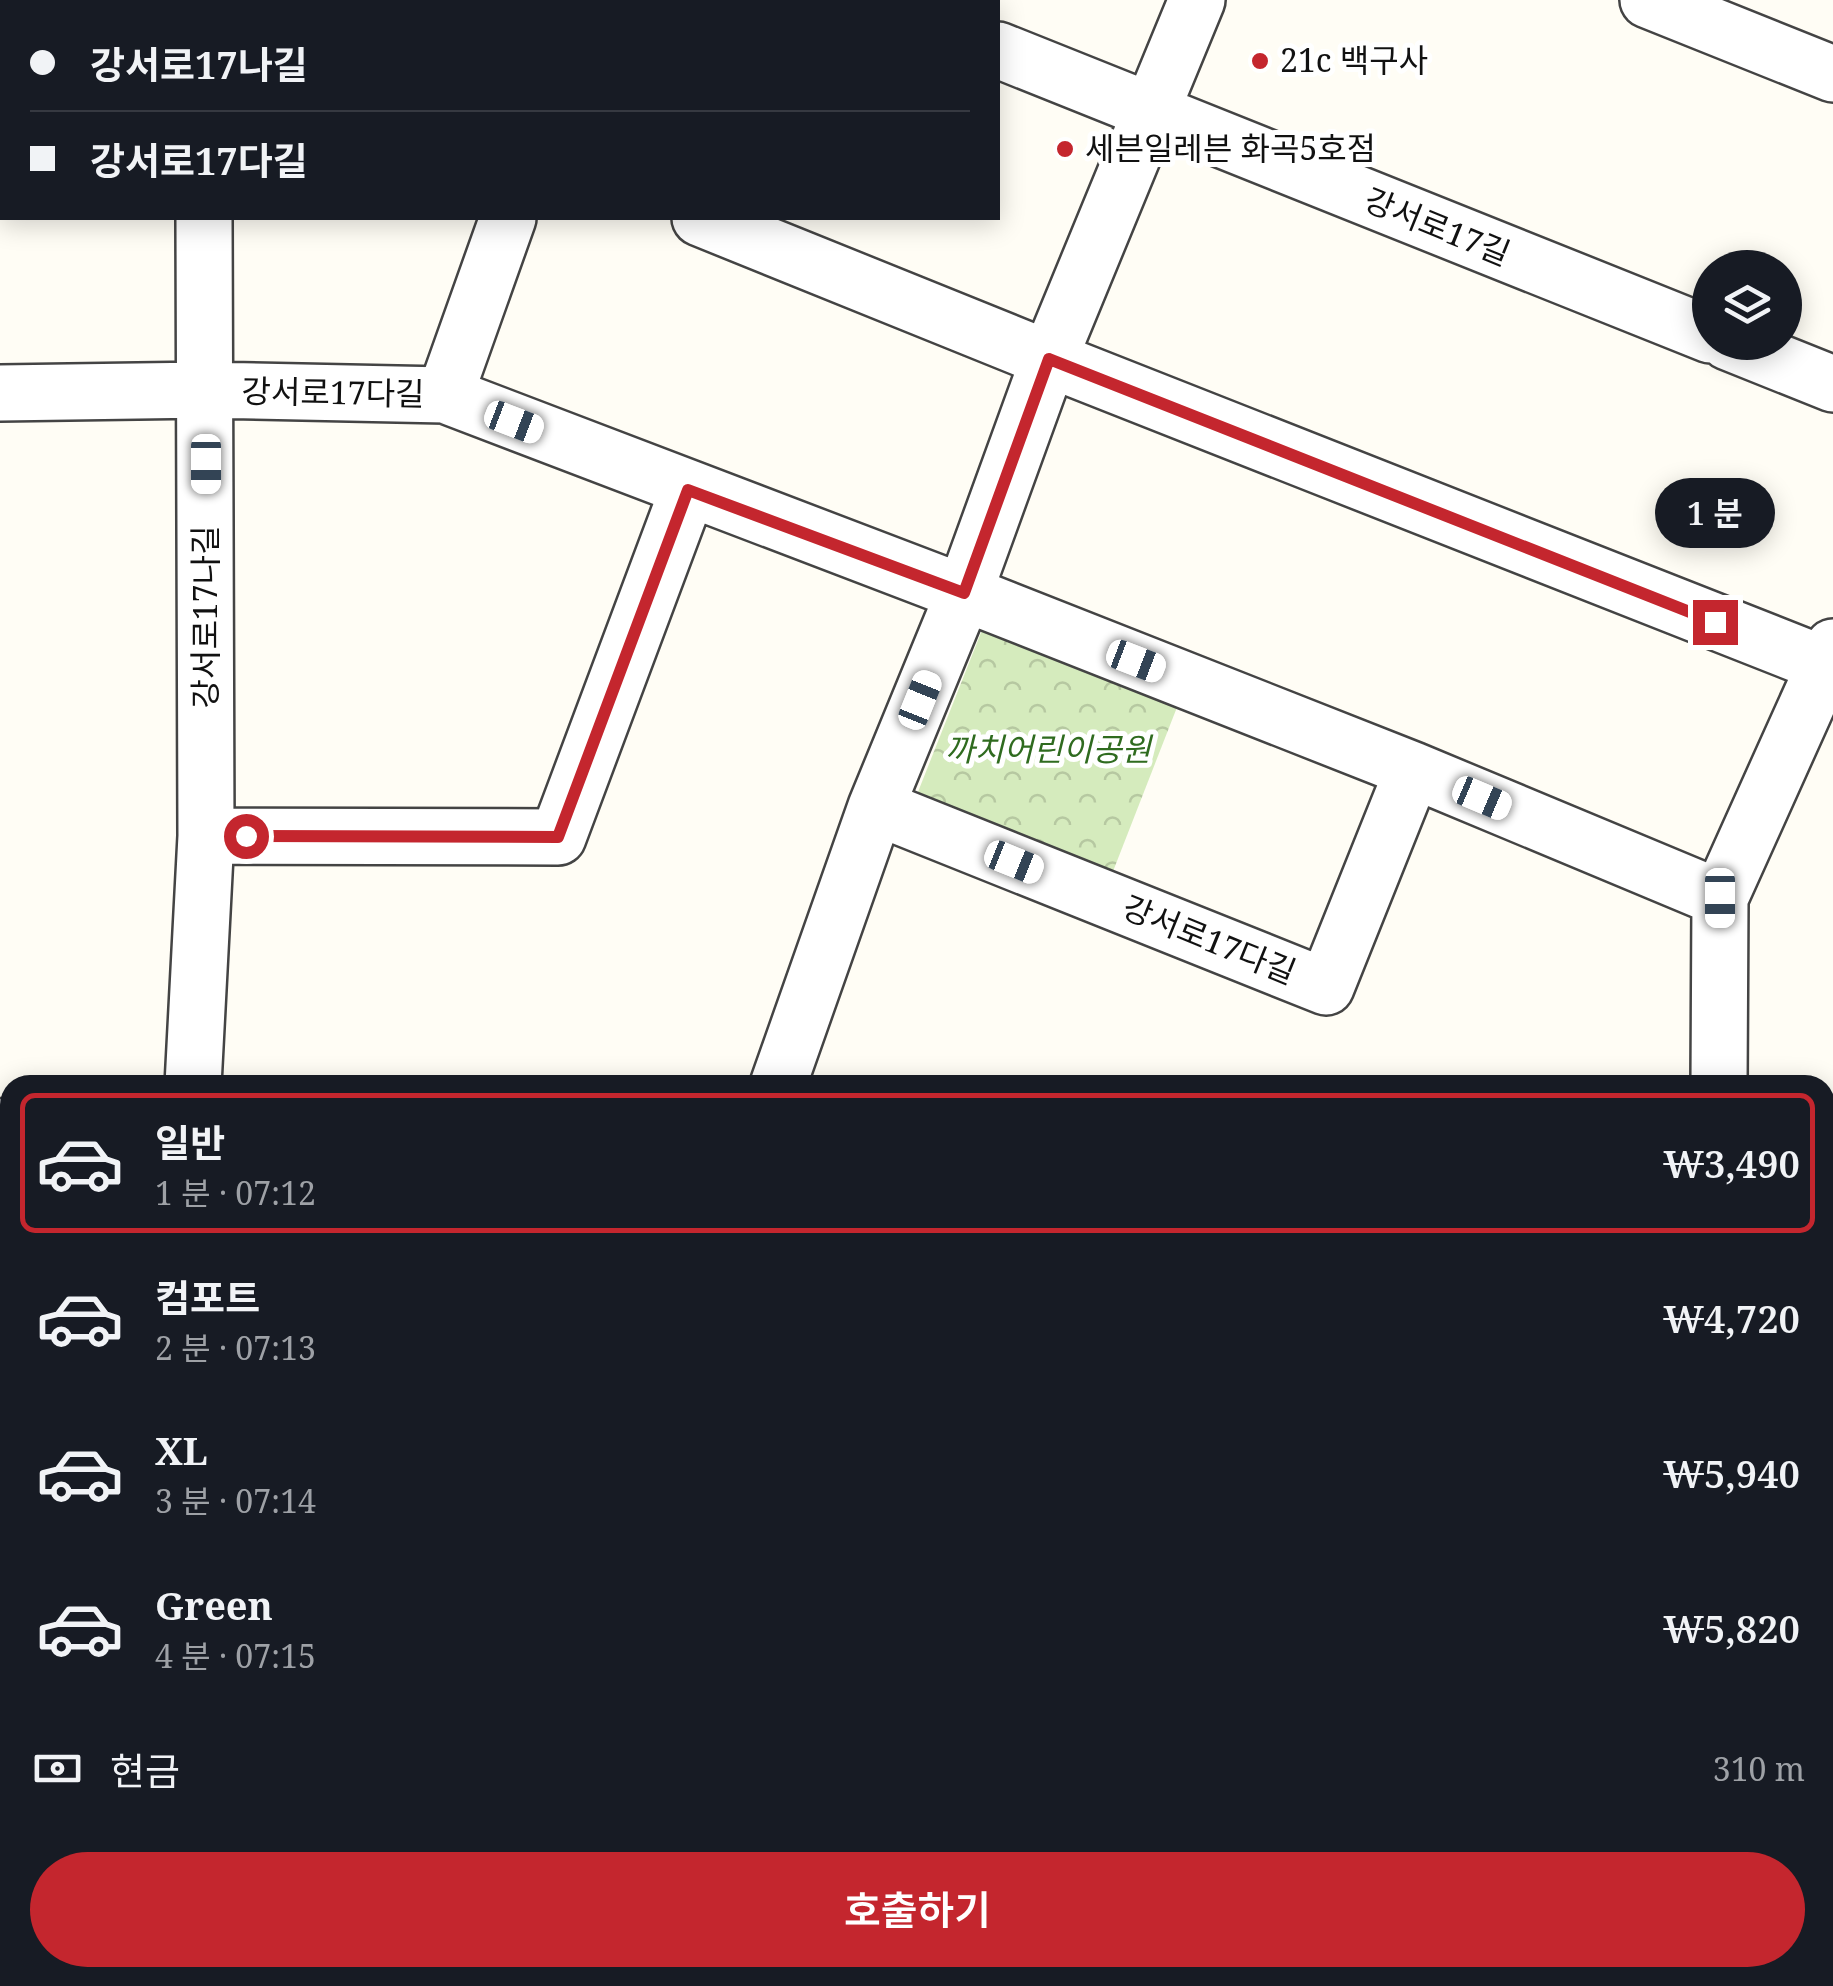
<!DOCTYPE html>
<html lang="ko">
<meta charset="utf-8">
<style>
:root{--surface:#171b24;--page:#20242c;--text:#f1f3f6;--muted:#9ea1a6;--line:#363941;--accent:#c4262e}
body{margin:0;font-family:"Noto Serif","Noto Sans KR",serif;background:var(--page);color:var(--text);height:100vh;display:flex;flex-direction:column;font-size:38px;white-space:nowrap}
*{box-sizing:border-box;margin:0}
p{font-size:32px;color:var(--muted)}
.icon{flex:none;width:55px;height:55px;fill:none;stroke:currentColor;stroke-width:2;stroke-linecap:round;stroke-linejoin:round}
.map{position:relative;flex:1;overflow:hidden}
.sheet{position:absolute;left:0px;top:1075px;width:1835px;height:912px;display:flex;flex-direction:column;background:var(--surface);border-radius:30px 30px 0 0;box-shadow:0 5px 25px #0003}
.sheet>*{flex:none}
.hud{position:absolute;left:0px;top:0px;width:1000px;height:220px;box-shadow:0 5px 25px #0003;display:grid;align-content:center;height:220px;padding:0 30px;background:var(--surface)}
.fabs{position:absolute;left:1692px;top:250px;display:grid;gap:20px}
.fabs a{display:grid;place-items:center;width:110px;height:110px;border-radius:50%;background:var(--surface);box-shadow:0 5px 25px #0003;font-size:50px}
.end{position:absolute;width:45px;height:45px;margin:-22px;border:12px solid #c4262e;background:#fff;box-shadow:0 0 0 5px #fff}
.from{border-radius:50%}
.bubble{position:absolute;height:70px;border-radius:35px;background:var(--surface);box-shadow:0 5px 25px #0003;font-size:32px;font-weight:600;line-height:70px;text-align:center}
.car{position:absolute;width:30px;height:60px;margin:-30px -15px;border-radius:12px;box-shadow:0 0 8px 2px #0007;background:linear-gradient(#fff 24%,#345 0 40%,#fff 0 76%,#345 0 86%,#fff 0)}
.hud b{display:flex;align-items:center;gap:35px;height:95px;font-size:38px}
.hud b+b{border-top:2px solid var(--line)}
.hud i{width:25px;height:25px;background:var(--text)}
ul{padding:18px 0 0;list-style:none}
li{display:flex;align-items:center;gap:30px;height:140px;margin:0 20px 15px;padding:0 10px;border:5px solid transparent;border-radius:15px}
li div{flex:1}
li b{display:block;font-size:38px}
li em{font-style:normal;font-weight:600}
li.selected{border-color:var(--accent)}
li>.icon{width:90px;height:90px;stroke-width:1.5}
.pay{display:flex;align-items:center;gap:25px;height:110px;padding:0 30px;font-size:38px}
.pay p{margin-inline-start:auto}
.cta{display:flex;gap:20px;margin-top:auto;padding:20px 30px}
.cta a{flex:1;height:115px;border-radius:60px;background:var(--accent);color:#fff;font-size:40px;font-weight:600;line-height:115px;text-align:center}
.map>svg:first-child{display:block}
</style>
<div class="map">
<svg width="1833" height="1986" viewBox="0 0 1833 1986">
<defs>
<pattern id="park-crowns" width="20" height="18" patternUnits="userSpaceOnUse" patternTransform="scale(2.5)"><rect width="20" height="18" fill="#d5ebbd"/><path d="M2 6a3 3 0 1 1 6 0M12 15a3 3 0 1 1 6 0" fill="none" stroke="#b6c8a1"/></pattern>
</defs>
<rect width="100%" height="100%" fill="#fffdf5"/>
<path fill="url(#park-crowns)" d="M 986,620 L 1181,697 L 1110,879 L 914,802 Z"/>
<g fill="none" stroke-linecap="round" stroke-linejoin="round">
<g stroke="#444" stroke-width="60">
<path id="minor" d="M 874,0 L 880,2
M 1648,0 L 1833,74
M 205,2 L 205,0
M 597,2 L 598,0
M 998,50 L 1710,335
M 0,128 L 2,128
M 700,218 L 1049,359 L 1833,668
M 1728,342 L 1833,384
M 0,393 L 206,390 L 445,395 L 964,593 L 1413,770 L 1720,898
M 445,395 L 508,218
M 876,807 L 1326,987 L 1413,770
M 206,836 L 558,837 L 688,490
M 193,1085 L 206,836 L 204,218
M 778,1085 L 876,807 L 964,593 L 1049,359 L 1197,0
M 1719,1085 L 1720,898 L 1833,647
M 0,1127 L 10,1126
M 1825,1134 L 1833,1134
M 1825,1406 L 1833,1406
M 0,1822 L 10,1823
M 0,1978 L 203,1982
M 468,1978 L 468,1986
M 757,1986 L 757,1978
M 892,1986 L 892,1978
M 1133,1986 L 1133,1978
M 1350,1986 L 1350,1978
M 1506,1986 L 1507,1978
M 1750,1986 L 1750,1978"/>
</g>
<use href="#minor" stroke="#fff" stroke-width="55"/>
</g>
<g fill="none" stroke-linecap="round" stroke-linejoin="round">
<path stroke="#c4262e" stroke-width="12" d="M 246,836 L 558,837 L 688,490 L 964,593 L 1049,359 L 1715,622"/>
</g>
<g fill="#c4262e" stroke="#fff" stroke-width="4">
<circle cx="1260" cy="61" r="10"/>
<circle cx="1065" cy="149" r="10"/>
</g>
<g text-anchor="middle" stroke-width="10" stroke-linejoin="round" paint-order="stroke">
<g font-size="32" fill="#111" stroke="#fff" text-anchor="start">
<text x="1280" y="72">21c 백구사</text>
<text x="1085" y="160">세븐일레븐 화곡5호점</text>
</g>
<g font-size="32" fill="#111" stroke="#fff">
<text transform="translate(1437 227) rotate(22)" y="11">강서로17길</text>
<text transform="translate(333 393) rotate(1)" y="11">강서로17다길</text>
<text transform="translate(206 617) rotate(-90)" y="11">강서로17나길</text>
<text transform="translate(1209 940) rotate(22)" y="11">강서로17다길</text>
</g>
<g font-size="32" font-style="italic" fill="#2f6b1f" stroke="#fff">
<text x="1048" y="761">까치어린이공원</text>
</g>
</g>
</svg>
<div class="fabs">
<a><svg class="icon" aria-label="layers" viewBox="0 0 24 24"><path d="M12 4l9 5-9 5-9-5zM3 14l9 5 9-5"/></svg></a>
</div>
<i class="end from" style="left:246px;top:836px"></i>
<i class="end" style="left:1715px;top:622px"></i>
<div class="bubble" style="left:1655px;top:478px;width:120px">1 분</div>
<i class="car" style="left:514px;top:422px;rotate:111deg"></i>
<i class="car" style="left:206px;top:464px;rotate:180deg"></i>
<i class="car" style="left:1136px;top:661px;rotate:111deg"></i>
<i class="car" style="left:920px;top:700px;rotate:22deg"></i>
<i class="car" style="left:1482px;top:798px;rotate:113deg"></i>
<i class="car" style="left:1014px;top:862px;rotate:112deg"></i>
<i class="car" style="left:1720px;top:898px;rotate:180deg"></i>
<div class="hud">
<b><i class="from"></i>강서로17나길</b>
<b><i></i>강서로17다길</b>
</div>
<section class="sheet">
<ul>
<li class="selected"><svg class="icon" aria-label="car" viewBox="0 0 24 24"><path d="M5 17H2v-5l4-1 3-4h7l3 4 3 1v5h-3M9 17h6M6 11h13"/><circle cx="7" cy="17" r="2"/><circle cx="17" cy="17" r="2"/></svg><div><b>일반</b><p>1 분 · 07:12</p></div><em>₩3,490</em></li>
<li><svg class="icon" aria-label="car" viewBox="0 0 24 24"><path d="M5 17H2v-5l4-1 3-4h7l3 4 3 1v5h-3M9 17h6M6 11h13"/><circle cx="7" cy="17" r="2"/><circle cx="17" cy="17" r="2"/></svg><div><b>컴포트</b><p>2 분 · 07:13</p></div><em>₩4,720</em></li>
<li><svg class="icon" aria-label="car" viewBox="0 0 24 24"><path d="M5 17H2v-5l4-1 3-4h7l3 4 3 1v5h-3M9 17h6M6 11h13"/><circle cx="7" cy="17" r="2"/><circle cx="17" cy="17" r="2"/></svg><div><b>XL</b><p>3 분 · 07:14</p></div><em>₩5,940</em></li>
<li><svg class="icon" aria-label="car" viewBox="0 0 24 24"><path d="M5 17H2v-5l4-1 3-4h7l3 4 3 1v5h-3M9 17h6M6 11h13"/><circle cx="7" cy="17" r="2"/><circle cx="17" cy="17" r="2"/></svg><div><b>Green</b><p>4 분 · 07:15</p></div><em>₩5,820</em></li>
</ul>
<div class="pay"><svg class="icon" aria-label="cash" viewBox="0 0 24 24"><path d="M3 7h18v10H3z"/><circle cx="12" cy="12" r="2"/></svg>현금<p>310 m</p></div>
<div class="cta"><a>호출하기</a></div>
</section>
</div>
